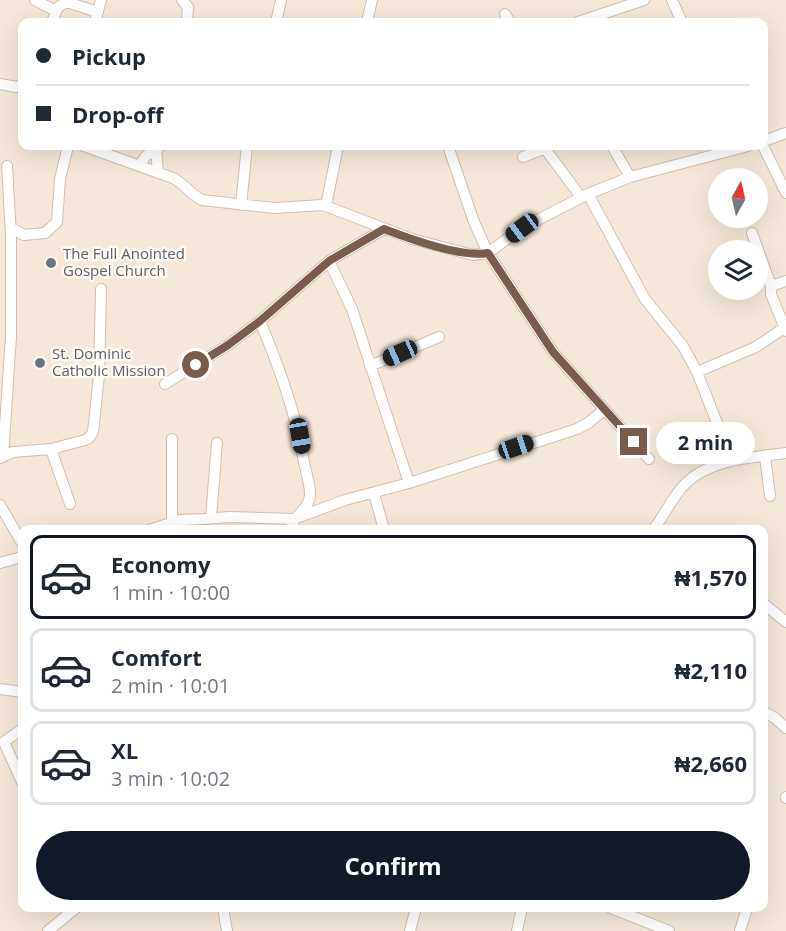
<!DOCTYPE html>
<meta charset="utf-8">
<style>
:root{--surface:#fff;--page:#f6f6f7;--text:#1f2937;--muted:#747a83;--line:#e0e1e3;--accent:#111827}
body{margin:0;font-family:"Open Sans",sans-serif;background:var(--page);color:var(--text);height:100vh;display:flex;flex-direction:column;font-size:22px;white-space:nowrap}
*{box-sizing:border-box;margin:0}
p{font-size:20px;color:var(--muted)}
.icon{flex:none;width:33px;height:33px;fill:none;stroke:currentColor;stroke-width:2;stroke-linecap:round;stroke-linejoin:round}
.map{position:relative;flex:1;overflow:hidden}
.panel{position:absolute;left:18px;top:525px;width:750px;height:387px;display:flex;flex-direction:column;background:var(--surface);border-radius:12px;box-shadow:0 6px 24px #0002}
.panel>*{flex:none}
.hud{position:absolute;left:18px;top:18px;width:750px;height:132px;border-radius:12px;box-shadow:0 6px 24px #0002;display:grid;align-content:center;height:132px;padding:0 18px;background:var(--surface)}
.needle{width:39px;rotate:8deg}
.fabs{position:absolute;left:708px;top:168px;display:grid;gap:12px}
.fabs a{display:grid;place-items:center;width:60px;height:60px;border-radius:50%;background:var(--surface);box-shadow:0 6px 24px #0002;font-size:30px}
.end{position:absolute;width:27px;height:27px;margin:-14px;border:8px solid #7a5c4d;background:#fff;box-shadow:0 0 0 3px #fff}
.from{border-radius:50%}
.bubble{position:absolute;height:42px;border-radius:21px;background:var(--surface);box-shadow:0 6px 24px #0002;font-size:20px;font-weight:700;line-height:42px;text-align:center}
.car{position:absolute;width:18px;height:36px;margin:-18px -9px;border-radius:8px;box-shadow:0 0 4px 2px #0007;background:linear-gradient(#222 24%,#8ab4d8 0 40%,#222 0 76%,#8ab4d8 0 86%,#222 0)}
.hud b{display:flex;align-items:center;gap:21px;height:57px;font-size:22px}
.hud b+b{border-top:2px solid var(--line)}
.hud i{width:15px;height:15px;background:var(--text)}
ul{padding:10px 0 0;list-style:none}
li{display:flex;align-items:center;gap:18px;height:84px;margin:0 12px 9px;padding:0 6px;border:3px solid var(--line);border-radius:12px}
li div{flex:1}
li b{display:block;font-size:22px}
li em{font-style:normal;font-weight:700}
li.on{border-color:var(--accent)}
li>.icon{width:54px;height:54px;stroke-width:1.5}
.button{display:flex;gap:12px;margin-top:auto;padding:12px 18px}
.button a{flex:1;height:69px;border-radius:36px;background:var(--accent);color:#fff;font-size:24px;font-weight:700;line-height:69px;text-align:center}
.map>svg:first-child{display:block}
</style>
<div class="map">
<svg width="786" height="931" viewBox="0 0 786 931">
<rect width="100%" height="100%" fill="#fdf6ec"/>
<path fill="#f5e8da" fill-rule="evenodd" d="M 0,0 L 786,0 L 786,931 L 0,931 ZM 22,22 L 764,22 L 764,146 L 22,146 ZM 718,178 L 758,178 L 758,218 L 718,218 ZM 718,250 L 758,250 L 758,290 L 718,290 ZM 22,530 L 764,530 L 764,908 L 22,908 Z"/>
<g fill="none" stroke-linecap="round" stroke-linejoin="round">
<g stroke="#d1beb0" stroke-width="12">
<path id="minor" d="M 35,0 L 54,10 L 66,2 L 98,12
M 182,0 L 188,7 L 187,22
M 672,0 L 682,22
M 505,14 L 510,22
M 52,22 L 58,7
M 95,22 L 101,0
M 276,22 L 281,0
M 367,22 L 372,0
M 578,22 L 644,0
M 0,84 L 16,87 L 22,85
M 764,141 L 786,133
M 84,146 L 173,178 C 185,184 190,194 202,200 L 274,208 L 323,205 L 412,239 L 473,255 L 480,254 L 488,253 L 522,228 L 588,194 L 630,177 L 748,146
M 448,146 L 474,222 L 488,253 L 553,352 L 649,459
M 543,146 L 581,197
M 612,146 L 630,177
M 763,146 L 786,193
M 156,148 L 158,173
M 523,157 L 550,146
M 139,166 L 146,156 L 161,146
M 588,194 L 645,299 L 683,346 L 697,372 L 732,461
M 241,205 L 247,146
M 326,206 L 338,146
M 11,228 L 24,235 L 45,233 L 57,222 L 60,179 L 68,146
M 752,233 L 771,286 L 771,294 L 786,331
M 329,261 L 352,309 L 409,483
M 771,286 L 786,281
M 260,321 C 279,367 296,413 304,462 C 306,472 310,484 310,494 C 310,510 292,515 291,530
M 370,366 L 439,337
M 697,372 L 756,347 L 784,328
M 165,384 L 228,345 L 260,321 L 329,261 L 384,229
M 172,439 L 172,523
M 51,449 L 70,504
M 3,456 L 11,337 L 11,234 L 7,166
M 765,456 L 770,496
M 0,458 L 13,452 L 51,449 L 85,440 L 89,438 L 93,432 L 99,376 L 101,289
M 374,493 L 384,530
M 0,505 L 22,543
M 211,518 L 217,443
M 149,530 L 180,520 L 205,519 L 229,517 L 294,519 L 345,500 L 409,483 L 577,429 L 588,423 L 604,410
M 653,530 C 665,515 672,497 685,484 C 711,458 752,458 786,453
M 0,563 L 22,557
M 764,604 L 786,622
M 0,689 L 22,692
M 764,712 L 775,718 L 786,728
M 22,729 L 4,742 L 22,782
M 786,798 L 786,797
M 223,908 L 227,931
M 611,908 L 669,931
M 48,931 L 76,908
M 410,931 L 416,908
M 517,931 L 522,908
M 740,931 L 747,908"/>
</g>
<use href="#minor" stroke="#fff" stroke-width="10"/>
</g>
<g fill="none" stroke-linecap="round" stroke-linejoin="round">
<path stroke="#7a5c4d" stroke-width="8" d="M 196,365 L 228,345 L 260,321 L 329,261 L 384,229 C 410,239 461,258 488,253 L 553,352 L 634,442"/>
</g>
<g fill="#6b7280" stroke="#fffaf3" stroke-width="2">
<circle cx="51" cy="263" r="6"/>
<circle cx="40" cy="363" r="6"/>
</g>
<g text-anchor="middle" stroke-width="5" stroke-linejoin="round" paint-order="stroke">
<g font-size="15" fill="#5b616d" stroke="#fffaf3" text-anchor="start">
<text x="63" y="259">The Full Anointed<tspan x="63" dy="17">Gospel Church</tspan></text>
<text x="52" y="359">St. Dominic<tspan x="52" dy="17">Catholic Mission</tspan></text>
</g>
</g>
</svg>
<div class="fabs">
<a><svg class="needle" viewBox="-14 -14 28 28"><path d="M0-13l5 13h-10z" fill="#e53935"/><path d="M0 13l5-13h-10z" fill="#747a83"/></svg></a>
<a><svg class="icon" aria-label="layers" viewBox="0 0 24 24"><path d="M12 4l9 5-9 5-9-5zM3 14l9 5 9-5"/></svg></a>
</div>
<i class="end from" style="left:196px;top:365px"></i>
<i class="end" style="left:634px;top:442px"></i>
<div class="bubble" style="left:656px;top:422px;width:99px">2 min</div>
<i class="car" style="left:522px;top:228px;rotate:233deg"></i>
<i class="car" style="left:400px;top:353px;rotate:246deg"></i>
<i class="car" style="left:300px;top:436px;rotate:170deg"></i>
<i class="car" style="left:516px;top:447px;rotate:71deg"></i>
<div class="hud">
<b><i class="from"></i>Pickup</b>
<b><i></i>Drop-off</b>
</div>
<section class="panel">
<ul>
<li class="on"><svg class="icon" aria-label="car" viewBox="0 0 24 24"><path d="M5 17H2v-5l4-1 3-4h7l3 4 3 1v5h-3M9 17h6M6 11h13"/><circle cx="7" cy="17" r="2"/><circle cx="17" cy="17" r="2"/></svg><div><b>Economy</b><p>1 min · 10:00</p></div><em>₦1,570</em></li>
<li><svg class="icon" aria-label="car" viewBox="0 0 24 24"><path d="M5 17H2v-5l4-1 3-4h7l3 4 3 1v5h-3M9 17h6M6 11h13"/><circle cx="7" cy="17" r="2"/><circle cx="17" cy="17" r="2"/></svg><div><b>Comfort</b><p>2 min · 10:01</p></div><em>₦2,110</em></li>
<li><svg class="icon" aria-label="car" viewBox="0 0 24 24"><path d="M5 17H2v-5l4-1 3-4h7l3 4 3 1v5h-3M9 17h6M6 11h13"/><circle cx="7" cy="17" r="2"/><circle cx="17" cy="17" r="2"/></svg><div><b>XL</b><p>3 min · 10:02</p></div><em>₦2,660</em></li>
</ul>
<div class="button"><a>Confirm</a></div>
</section>
</div>
